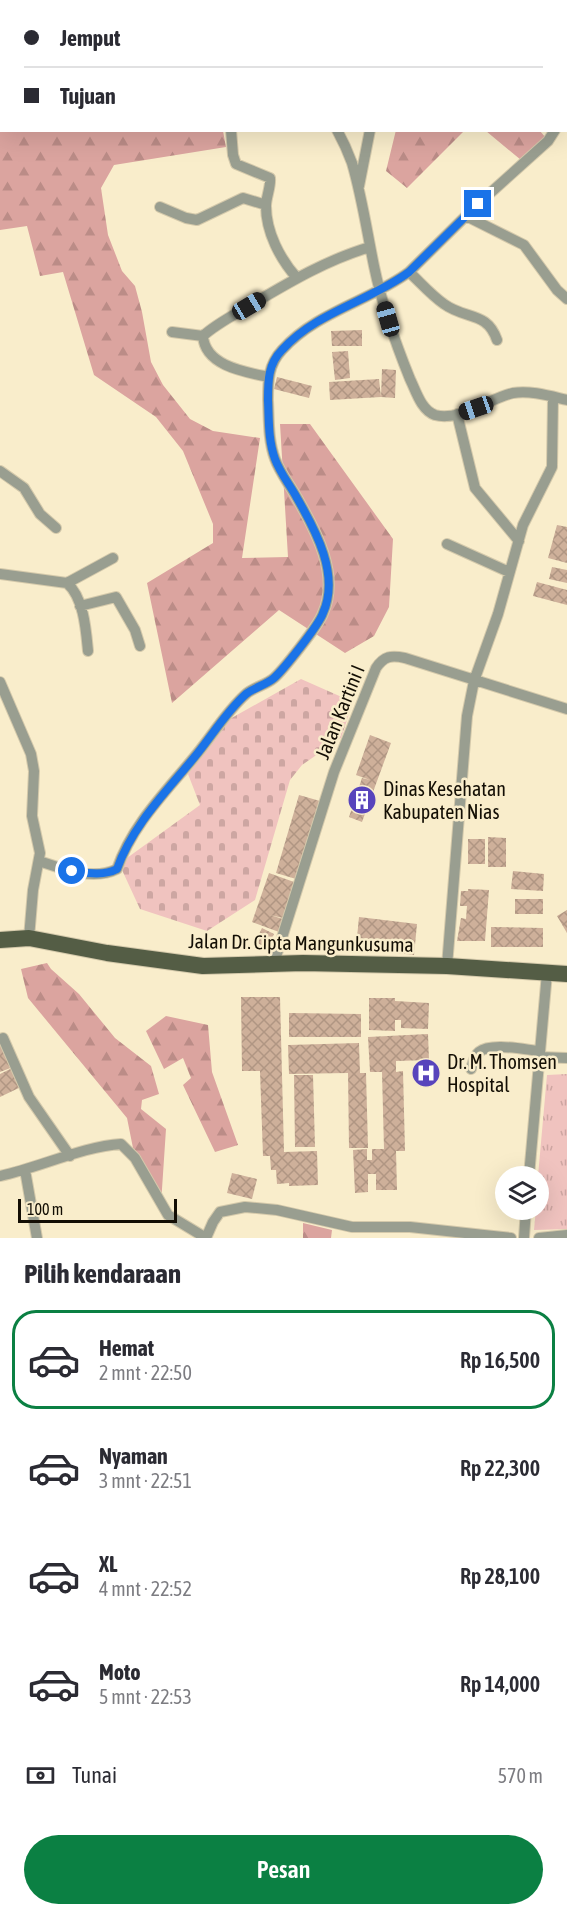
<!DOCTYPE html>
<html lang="id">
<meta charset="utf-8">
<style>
:root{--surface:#fff;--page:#f2f2f3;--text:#2b2b33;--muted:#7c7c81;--line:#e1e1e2;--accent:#0b8043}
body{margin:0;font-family:"Asap Condensed",sans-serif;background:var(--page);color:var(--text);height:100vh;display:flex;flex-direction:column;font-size:22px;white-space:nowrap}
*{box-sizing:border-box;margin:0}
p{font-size:20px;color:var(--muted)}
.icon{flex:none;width:33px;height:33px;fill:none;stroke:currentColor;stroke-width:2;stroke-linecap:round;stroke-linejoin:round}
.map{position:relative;height:1238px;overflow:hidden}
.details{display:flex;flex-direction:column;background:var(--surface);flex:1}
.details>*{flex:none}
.top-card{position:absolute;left:0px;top:0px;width:567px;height:132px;box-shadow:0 6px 24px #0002;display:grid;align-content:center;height:132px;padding:0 24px;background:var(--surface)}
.buttons{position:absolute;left:495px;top:1166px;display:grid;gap:12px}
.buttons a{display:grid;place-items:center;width:54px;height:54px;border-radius:50%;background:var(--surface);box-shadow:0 6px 24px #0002;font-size:30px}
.scale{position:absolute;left:18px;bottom:15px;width:159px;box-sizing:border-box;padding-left:6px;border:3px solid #130e04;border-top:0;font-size:16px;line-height:21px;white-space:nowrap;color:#130e04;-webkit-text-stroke:4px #f9edcb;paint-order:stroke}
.end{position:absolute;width:27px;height:27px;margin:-14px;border:8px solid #1a73e8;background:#fff;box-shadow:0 0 0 3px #fff}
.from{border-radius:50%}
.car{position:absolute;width:18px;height:36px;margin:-18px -9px;border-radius:8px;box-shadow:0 0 4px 2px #0007;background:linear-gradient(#222 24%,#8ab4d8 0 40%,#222 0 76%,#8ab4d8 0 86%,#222 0)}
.top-card b{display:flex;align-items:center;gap:21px;height:57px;font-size:22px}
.top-card b+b{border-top:2px solid var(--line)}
.top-card i{width:15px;height:15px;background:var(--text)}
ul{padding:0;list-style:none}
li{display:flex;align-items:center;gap:18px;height:99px;margin:0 12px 9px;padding:0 12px;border:3px solid transparent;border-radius:24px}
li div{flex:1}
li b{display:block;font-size:22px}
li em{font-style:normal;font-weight:600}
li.current{border-color:var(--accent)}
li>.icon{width:54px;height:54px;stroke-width:1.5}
h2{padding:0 24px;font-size:27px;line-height:72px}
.pay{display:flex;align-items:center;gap:15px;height:66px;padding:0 24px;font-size:22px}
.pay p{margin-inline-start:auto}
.button{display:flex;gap:12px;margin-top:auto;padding:12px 24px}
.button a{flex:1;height:69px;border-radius:36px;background:var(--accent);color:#fff;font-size:24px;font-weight:600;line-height:69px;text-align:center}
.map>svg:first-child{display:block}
</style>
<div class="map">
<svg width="567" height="1238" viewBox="0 0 567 1238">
<defs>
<pattern id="grass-tufts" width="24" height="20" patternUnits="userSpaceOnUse" patternTransform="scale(1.5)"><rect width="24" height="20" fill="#f0c3bf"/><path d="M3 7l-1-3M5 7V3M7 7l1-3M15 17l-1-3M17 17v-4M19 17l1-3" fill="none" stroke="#cda6a2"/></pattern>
<pattern id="forest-firs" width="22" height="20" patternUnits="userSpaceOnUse" patternTransform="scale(1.5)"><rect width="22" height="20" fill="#dba49f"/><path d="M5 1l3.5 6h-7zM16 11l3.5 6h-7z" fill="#bb8c87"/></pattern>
<pattern id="cemetery-stones" width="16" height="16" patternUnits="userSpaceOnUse" patternTransform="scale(1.5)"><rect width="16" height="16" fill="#f0c3bf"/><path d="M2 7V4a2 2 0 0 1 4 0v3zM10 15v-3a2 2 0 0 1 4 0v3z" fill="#cda6a2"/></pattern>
<pattern id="building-cross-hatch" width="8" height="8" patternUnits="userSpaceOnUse" patternTransform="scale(1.5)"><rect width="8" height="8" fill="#ceb09a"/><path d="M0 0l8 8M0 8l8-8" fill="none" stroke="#b09683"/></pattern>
</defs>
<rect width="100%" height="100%" fill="#f9edcb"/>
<path fill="url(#grass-tufts)" d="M 567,1074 L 567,1229 L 534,1230 L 536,1209 L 538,1209 L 538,1176 L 547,1075 Z"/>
<path fill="url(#forest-firs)" d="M 0,0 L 186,1 L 2,2 L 2,130 L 223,131 L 226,147 L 114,165 L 101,188 L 108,235 L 122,271 L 135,286 L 142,312 L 151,362 L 163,385 L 190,419 L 213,431 L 260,438 L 242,558 L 288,557 L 280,424 L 310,424 L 393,539 L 389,607 L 374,636 L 345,653 L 279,610 L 172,703 L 147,583 L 213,543 L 213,524 L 183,451 L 156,417 L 94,375 L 63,272 L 40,276 L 27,226 L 0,230 Z
M 453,0 L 567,0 L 567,31 L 566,32 L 566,2 Z
M 396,130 L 464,130 L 464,131 L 407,188 L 386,171 Z
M 486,131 L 540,131 L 546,138 L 521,160 Z
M 47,963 L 51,969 L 79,994 L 115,1038 L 151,1066 L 159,1094 L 142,1100 L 141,1109 L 166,1129 L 161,1204 L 135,1158 L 127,1118 L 28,998 L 21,969 Z
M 166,1016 L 208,1025 L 212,1072 L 238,1145 L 215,1152 L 183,1085 L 191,1078 L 183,1058 L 164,1069 L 146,1031 Z
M 303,1223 L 332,1230 L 331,1238 L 303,1238 Z"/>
<path fill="url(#cemetery-stones)" d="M 301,679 L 353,702 L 341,738 L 302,765 L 290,780 L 255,900 L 207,931 L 140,909 L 122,870 L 127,858 L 200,805 L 188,774 L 228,720 Z"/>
<path fill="url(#building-cross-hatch)" d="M 362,330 L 362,346 L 332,346 L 331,331 Z
M 348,351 L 350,378 L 335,380 L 332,352 Z
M 382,369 L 396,370 L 395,398 L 381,397 Z
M 277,377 L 312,386 L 309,398 L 274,389 Z
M 379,379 L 381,397 L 330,400 L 329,382 Z
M 557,525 L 567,527 L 567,563 L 548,558 Z
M 552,567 L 567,570 L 567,583 L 549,579 Z
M 537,582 L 567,590 L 567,605 L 533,596 Z
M 370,735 L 391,743 L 362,822 L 349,817 L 362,778 L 370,780 L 356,775 Z
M 299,795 L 320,801 L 296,879 L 276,873 Z
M 488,837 L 506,838 L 506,867 L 488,867 Z
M 468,839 L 485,839 L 485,864 L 468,864 Z
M 513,871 L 544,874 L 543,891 L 511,889 Z
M 269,873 L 294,882 L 283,918 L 270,915 L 283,919 L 279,932 L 252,922 Z
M 468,889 L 489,890 L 485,941 L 457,941 L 461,918 L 466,919 L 467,906 L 460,906 L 461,891 L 468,891 Z
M 515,899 L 543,899 L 543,914 L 515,914 Z
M 567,910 L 567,933 L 557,916 Z
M 359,917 L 417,924 L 414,955 L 356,948 Z
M 491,927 L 543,928 L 543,947 L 491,947 Z
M 262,928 L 274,934 L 268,948 L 255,942 Z
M 241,997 L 280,997 L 284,1152 L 317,1151 L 318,1185 L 289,1186 L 289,1183 L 277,1184 L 276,1170 L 271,1170 L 270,1156 L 263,1156 L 260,1071 L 242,1071 Z
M 369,998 L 395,998 L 395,1001 L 429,1003 L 428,1029 L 401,1028 L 401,1020 L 395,1020 L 395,1031 L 369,1030 Z
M 289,1013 L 361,1014 L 361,1037 L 289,1037 Z
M 428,1034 L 429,1060 L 396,1061 L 396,1072 L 403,1071 L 405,1151 L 396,1151 L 397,1190 L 376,1190 L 376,1174 L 368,1174 L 368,1192 L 355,1193 L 353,1150 L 367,1149 L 367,1160 L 372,1160 L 372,1149 L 384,1149 L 382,1072 L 370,1072 L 368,1037 Z
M 0,1037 L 13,1067 L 0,1072 Z
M 359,1043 L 360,1073 L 366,1073 L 368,1148 L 349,1148 L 348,1073 L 289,1074 L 288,1045 Z
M 14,1067 L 23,1086 L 0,1097 L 0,1074 Z
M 294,1075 L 313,1075 L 315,1147 L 295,1147 Z
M 232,1173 L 257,1179 L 252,1199 L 227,1193 Z"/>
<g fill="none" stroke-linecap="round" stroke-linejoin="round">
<g stroke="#d4c9ab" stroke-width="12">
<path id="minor" d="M 217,0 L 219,2
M 566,119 L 567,118
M 231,130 L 233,155 L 236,164 L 270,178 C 271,187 266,197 266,206 C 266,232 280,259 297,278
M 337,130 C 343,141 348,152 352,163 C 362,197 367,232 374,266 C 382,305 395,342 410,379 C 416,391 421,410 435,415 C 459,422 490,398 513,393 C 530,390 550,396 567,400
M 359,186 L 370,130
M 160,207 L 186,218 L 197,220 L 243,198 L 266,205
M 466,216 L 524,245 L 557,290 L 567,299
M 409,272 C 420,282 431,295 444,304 C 466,320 487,311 497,340
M 172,332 L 203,336
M 269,377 C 245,372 205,366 203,336 C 216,324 234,315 249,306 C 288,283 326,260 370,247
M 457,414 L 475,488 L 519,541
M 0,471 L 24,488 L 40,514 L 56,528
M 447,544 L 509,572
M 0,574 L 67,583 C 84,598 86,630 88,651
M 67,583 L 113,558
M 80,606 L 116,597 L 135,630 L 140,646
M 0,682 L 31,754 L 34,771 L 32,816 L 40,853 L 33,890 L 29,938
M 39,861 C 63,869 93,881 117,869 C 133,822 170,788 200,750 C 215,731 228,710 246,694 C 254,687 266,685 274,678 C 283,670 319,625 323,613 C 340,575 316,531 297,498 C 290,485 280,473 275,459 C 268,440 269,420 268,400 C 268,381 268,365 282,350 C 316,312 370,301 409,272 L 478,204 L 548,141 L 555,130
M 274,963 L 334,772 L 376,668 C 384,656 391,655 405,658 L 567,709
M 447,966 L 467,716 L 474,681 L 498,614 L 523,525 L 552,467 L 553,397
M 3,1038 L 29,1097 L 70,1156
M 539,1057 L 567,1058
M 471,1069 C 473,1063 474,1056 479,1052 C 491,1042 526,1050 540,1051
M 25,1170 L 37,1238
M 0,1176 C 38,1168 84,1146 121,1144 L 135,1158 L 168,1215 L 206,1238
M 529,1176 L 547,973
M 206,1238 L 213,1222 L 220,1212 L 245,1207 L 277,1210 L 352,1227 L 410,1227 L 511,1238
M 524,1238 L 526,1209
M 539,1238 L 567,1235"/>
</g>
<g stroke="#d4c9ab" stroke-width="18">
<path id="primary" d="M 0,940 L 29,938 L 107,953 L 203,966 L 303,963 L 447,966 L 567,974"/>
</g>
<use href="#minor" stroke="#999e90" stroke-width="10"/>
<use href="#primary" stroke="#545d45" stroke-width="16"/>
</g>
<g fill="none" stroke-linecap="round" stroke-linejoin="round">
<path stroke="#1a73e8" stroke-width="8" d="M 72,871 C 87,873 104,876 117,869 C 133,824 168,790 197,754 C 213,734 227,711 246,694 C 255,687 266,685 274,678 C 283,670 319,625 323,613 C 340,575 316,531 297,498 C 290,485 280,473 275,459 C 268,440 269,420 268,400 C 268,381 268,364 282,350 C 316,312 370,301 409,272 L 478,204"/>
</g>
<defs>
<g id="building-disc" transform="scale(1.5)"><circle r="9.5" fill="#5844bc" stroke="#f9edcb"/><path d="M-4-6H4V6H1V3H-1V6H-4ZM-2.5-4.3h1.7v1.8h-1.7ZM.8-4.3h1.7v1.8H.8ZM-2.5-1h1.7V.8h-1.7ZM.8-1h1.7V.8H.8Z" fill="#fff"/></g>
<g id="hospital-disc" transform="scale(1.5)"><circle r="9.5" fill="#5844bc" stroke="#f9edcb"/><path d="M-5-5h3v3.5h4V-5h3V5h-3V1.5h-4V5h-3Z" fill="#fff"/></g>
</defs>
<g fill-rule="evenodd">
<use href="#building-disc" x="362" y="800"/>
<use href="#hospital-disc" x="426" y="1073"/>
</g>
<g text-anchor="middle" stroke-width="5" stroke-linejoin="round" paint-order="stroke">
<g font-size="20" fill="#130e04" stroke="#f9edcb">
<text transform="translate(340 712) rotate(-68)" y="7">Jalan Kartini I</text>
<text transform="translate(301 943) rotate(1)" y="7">Jalan Dr. Cipta Mangunkusuma</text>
</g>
<g font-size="20" fill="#130e04" stroke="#f9edcb" text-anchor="start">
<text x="383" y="796">Dinas Kesehatan<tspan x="383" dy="23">Kabupaten Nias</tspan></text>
<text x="447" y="1069">Dr. M. Thomsen<tspan x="447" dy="23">Hospital</tspan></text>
</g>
</g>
</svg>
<div class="buttons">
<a><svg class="icon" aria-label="layers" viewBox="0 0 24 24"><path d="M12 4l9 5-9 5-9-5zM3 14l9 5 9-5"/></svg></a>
</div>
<div class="scale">100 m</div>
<i class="end from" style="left:72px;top:871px"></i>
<i class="end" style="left:478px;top:204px"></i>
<i class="car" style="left:249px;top:306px;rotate:59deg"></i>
<i class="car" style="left:388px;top:319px;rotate:344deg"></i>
<i class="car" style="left:476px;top:408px;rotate:251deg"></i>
<div class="top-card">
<b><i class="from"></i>Jemput</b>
<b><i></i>Tujuan</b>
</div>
</div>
<section class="details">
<h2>Pilih kendaraan</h2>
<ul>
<li class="current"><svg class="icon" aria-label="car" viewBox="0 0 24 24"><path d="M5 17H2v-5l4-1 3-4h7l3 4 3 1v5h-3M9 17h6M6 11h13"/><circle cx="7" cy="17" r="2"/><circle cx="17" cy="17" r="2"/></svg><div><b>Hemat</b><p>2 mnt · 22:50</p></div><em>Rp 16,500</em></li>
<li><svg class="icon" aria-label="car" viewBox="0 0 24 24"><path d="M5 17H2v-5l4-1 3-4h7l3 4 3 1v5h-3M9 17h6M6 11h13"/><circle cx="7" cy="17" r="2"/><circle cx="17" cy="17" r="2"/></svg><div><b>Nyaman</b><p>3 mnt · 22:51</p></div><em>Rp 22,300</em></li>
<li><svg class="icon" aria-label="car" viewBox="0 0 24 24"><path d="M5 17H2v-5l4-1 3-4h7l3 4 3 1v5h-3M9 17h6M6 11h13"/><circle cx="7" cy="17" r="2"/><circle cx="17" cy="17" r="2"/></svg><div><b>XL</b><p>4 mnt · 22:52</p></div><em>Rp 28,100</em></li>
<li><svg class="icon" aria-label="car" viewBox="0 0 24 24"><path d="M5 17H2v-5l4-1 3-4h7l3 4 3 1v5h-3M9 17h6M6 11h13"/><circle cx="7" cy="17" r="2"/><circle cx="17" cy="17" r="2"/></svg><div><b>Moto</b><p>5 mnt · 22:53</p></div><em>Rp 14,000</em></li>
</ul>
<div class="pay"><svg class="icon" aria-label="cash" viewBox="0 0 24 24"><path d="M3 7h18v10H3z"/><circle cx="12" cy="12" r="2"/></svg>Tunai<p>570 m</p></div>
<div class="button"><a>Pesan</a></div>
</section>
